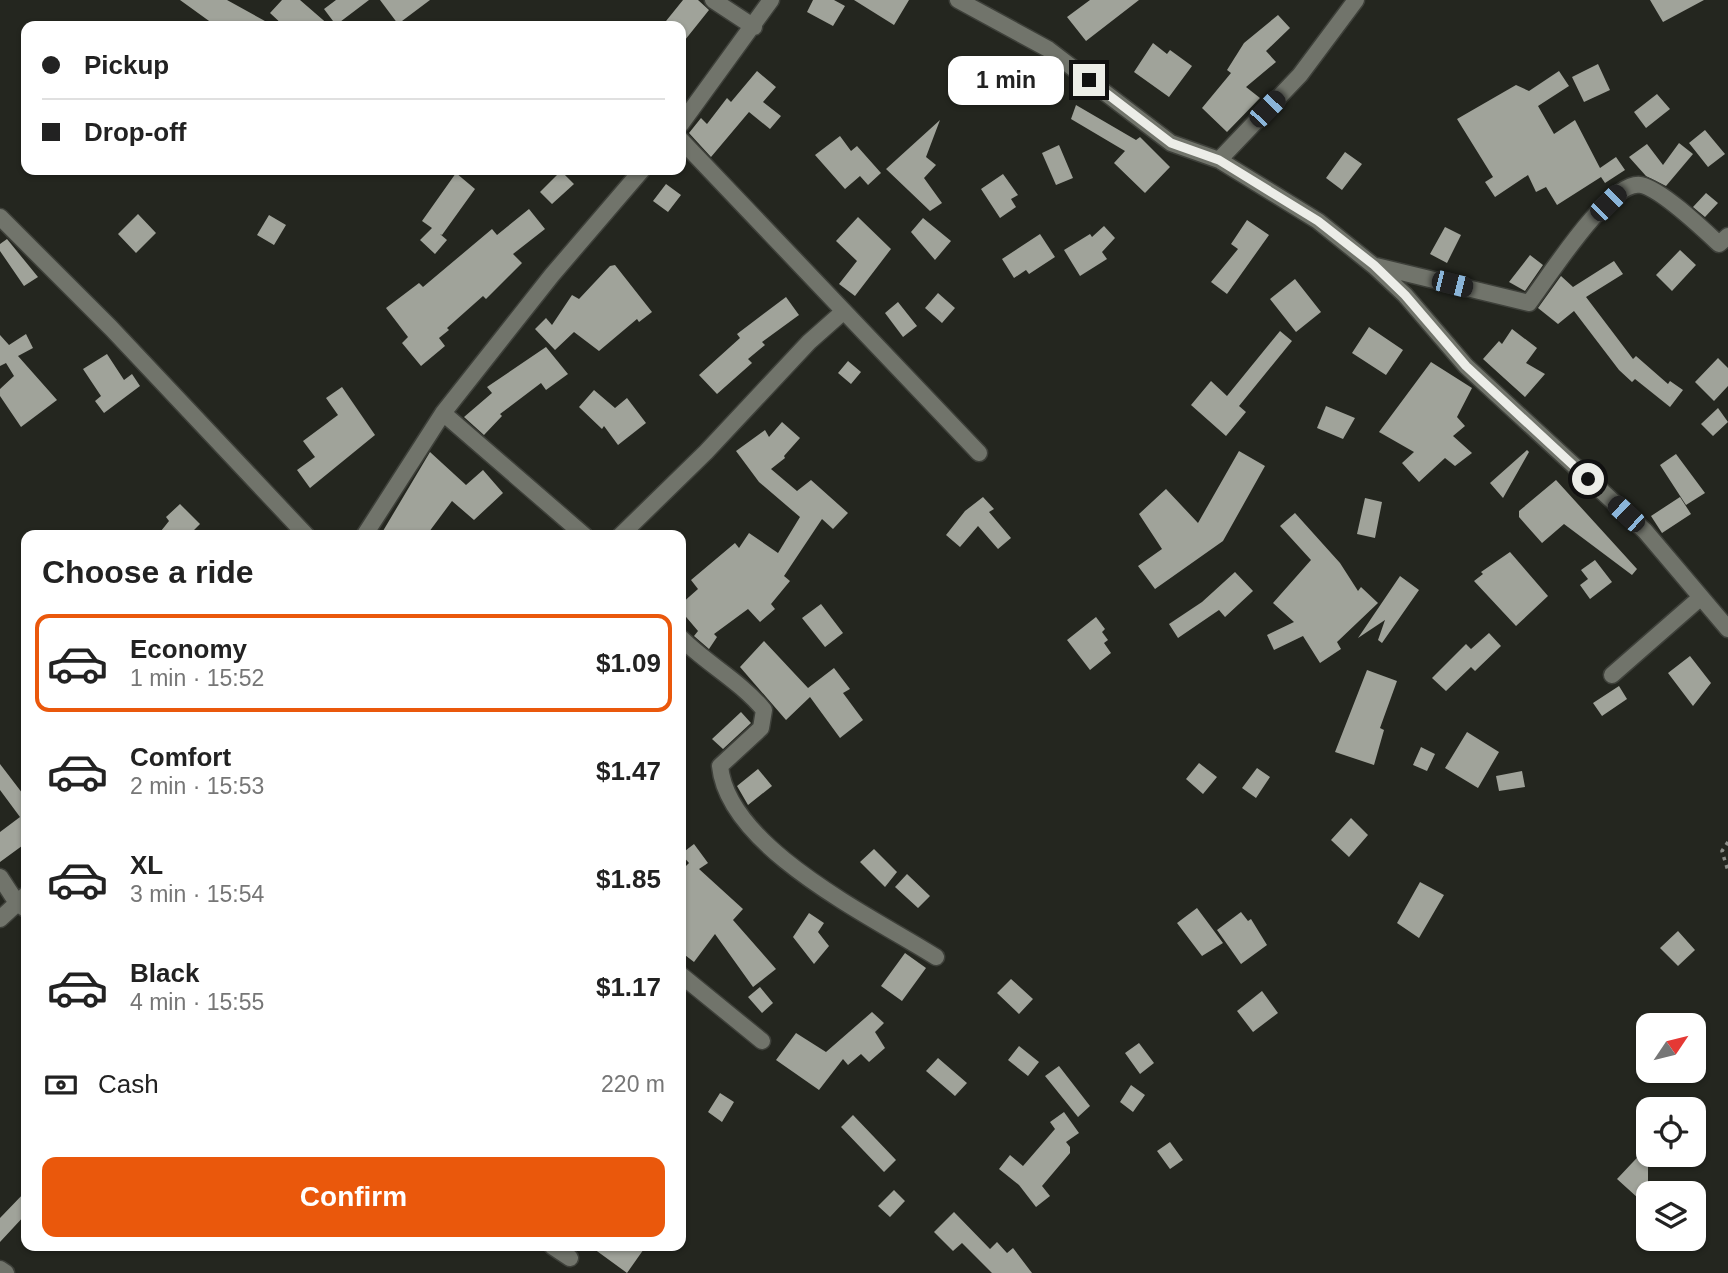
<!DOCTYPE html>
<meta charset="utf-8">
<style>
:root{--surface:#fff;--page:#f6f6f6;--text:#222;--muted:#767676;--line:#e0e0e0;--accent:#ea580c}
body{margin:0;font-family:Helvetica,sans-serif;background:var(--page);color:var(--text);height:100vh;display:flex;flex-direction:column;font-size:26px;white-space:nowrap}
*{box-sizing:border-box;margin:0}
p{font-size:23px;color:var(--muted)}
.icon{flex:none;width:38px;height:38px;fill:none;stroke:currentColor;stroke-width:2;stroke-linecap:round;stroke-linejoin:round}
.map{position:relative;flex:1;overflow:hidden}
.panel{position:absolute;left:21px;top:530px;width:665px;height:721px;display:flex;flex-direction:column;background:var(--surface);border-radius:14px;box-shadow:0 2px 5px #0004}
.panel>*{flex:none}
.top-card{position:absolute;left:21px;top:21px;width:665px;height:154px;border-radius:14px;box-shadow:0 2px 5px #0004;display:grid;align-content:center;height:154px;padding:0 21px;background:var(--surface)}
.needle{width:46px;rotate:55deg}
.fabs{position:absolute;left:1636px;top:1013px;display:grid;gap:14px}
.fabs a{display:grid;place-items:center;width:70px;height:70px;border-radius:14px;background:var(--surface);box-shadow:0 2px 5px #0004;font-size:35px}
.end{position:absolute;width:32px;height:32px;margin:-16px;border:9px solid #ecede8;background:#111;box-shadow:0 0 0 4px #111}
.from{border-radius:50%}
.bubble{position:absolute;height:49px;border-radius:14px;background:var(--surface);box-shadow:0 2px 5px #0004;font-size:23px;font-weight:700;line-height:49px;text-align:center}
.car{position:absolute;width:21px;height:42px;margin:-21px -10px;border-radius:9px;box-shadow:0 0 5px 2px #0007;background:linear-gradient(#222 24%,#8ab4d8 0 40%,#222 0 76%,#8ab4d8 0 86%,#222 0)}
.top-card b{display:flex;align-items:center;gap:24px;height:66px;font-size:26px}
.top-card b+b{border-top:2px solid var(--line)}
.top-card i{width:18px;height:18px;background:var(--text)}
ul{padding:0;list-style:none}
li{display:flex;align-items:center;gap:21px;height:98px;margin:0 14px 10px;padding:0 7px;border:4px solid transparent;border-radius:14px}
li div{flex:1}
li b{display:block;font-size:26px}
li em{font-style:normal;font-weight:700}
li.active{border-color:var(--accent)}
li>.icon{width:63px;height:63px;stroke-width:1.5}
h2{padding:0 21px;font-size:32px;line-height:84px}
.pay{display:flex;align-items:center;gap:18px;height:77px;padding:0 21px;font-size:26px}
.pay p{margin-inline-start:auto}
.primary-button{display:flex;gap:14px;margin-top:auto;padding:14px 21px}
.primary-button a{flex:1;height:80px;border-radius:14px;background:var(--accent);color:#fff;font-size:28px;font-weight:700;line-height:80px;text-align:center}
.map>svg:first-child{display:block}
</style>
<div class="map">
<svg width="1728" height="1273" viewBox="0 0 1728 1273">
<rect width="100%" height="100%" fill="#24261f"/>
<path fill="#a0a39a" d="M 180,0 L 227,0 L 274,26 L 216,26 Z
M 282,0 L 300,0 L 330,26 L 284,26 L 270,13 Z
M 336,0 L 369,0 L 336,25 L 324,9 Z
M 380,0 L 430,0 L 398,24 Z
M 683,0 L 698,0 L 709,10 L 681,45 L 681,26 L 662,26 Z
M 813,0 L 834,0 L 845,6 L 833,26 L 807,12 Z
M 854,0 L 909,0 L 894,25 Z
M 1090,0 L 1139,0 L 1086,41 L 1067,17 Z
M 1650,0 L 1704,0 L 1663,22 Z
M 1278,15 L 1290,28 L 1266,51 L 1276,62 L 1246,87 L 1260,98 L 1227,132 L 1202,108 L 1231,73 L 1227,70 L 1244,43 Z
M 1153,43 L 1167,54 L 1170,50 L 1192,66 L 1169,97 L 1134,72 Z
M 1598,64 L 1610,90 L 1584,102 L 1572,77 Z
M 757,71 L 776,87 L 763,102 L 781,116 L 770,129 L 749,112 L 711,157 L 689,133 L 701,118 L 707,124 L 727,98 L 731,102 Z
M 1559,71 L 1569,86 L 1538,106 L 1554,134 L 1575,120 L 1600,168 L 1616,157 L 1625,170 L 1605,183 L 1601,177 L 1557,205 L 1546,187 L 1536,192 L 1528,175 L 1495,197 L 1485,182 L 1493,177 L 1457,119 L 1516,85 L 1529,91 Z
M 1657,94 L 1670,109 L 1646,128 L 1634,112 Z
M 1076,105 L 1136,140 L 1140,137 L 1170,167 L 1145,193 L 1114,163 L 1125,151 L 1071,119 Z
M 940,120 L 926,157 L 936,165 L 924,178 L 942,203 L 930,211 L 886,169 Z
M 1705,130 L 1725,154 L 1708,167 L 1689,143 Z
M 840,136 L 851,151 L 857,146 L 881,173 L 868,185 L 860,176 L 845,189 L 815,155 Z
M 1679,143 L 1693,154 L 1666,186 L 1646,176 L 1629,157 L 1647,144 L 1663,165 Z
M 1059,145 L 1073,178 L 1056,185 L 1042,153 Z
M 1345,152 L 1362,164 L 1342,190 L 1326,178 Z
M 561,171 L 574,184 L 552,204 L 540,192 Z
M 456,173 L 475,189 L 442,235 L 440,234 L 447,240 L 435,254 L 420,240 L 432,228 L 422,221 Z
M 1003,174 L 1018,195 L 1011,199 L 1016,207 L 1000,218 L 981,189 Z
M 666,184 L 681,195 L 668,212 L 653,201 Z
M 1706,193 L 1718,203 L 1705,217 L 1693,207 Z
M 529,209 L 545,229 L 513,254 L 522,263 L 486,299 L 483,296 L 447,328 L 449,330 L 439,338 L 445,346 L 421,366 L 402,343 L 408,337 L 386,308 L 419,283 L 423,287 L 492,229 L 497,235 Z
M 138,214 L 156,233 L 136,253 L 118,234 Z
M 269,215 L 286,225 L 274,245 L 257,235 Z
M 858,217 L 891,249 L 855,296 L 839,284 L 857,261 L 836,241 Z
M 923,218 L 951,241 L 935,260 L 911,232 Z
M 1247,220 L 1269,235 L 1227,294 L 1211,282 L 1238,249 L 1231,244 Z
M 1104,226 L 1115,238 L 1102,252 L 1107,259 L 1080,276 L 1064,250 L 1090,234 L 1092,237 Z
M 1445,227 L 1461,235 L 1447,263 L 1430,254 Z
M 1040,234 L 1055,257 L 1029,274 L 1026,270 L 1014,278 L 1002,259 Z
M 7,239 L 38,277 L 24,286 L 0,251 L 0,244 Z
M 1680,250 L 1696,265 L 1672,291 L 1656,275 Z
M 1530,255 L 1543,265 L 1525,291 L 1509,282 Z
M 1614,261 L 1623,274 L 1586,297 L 1633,359 L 1636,356 L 1668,384 L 1670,381 L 1683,390 L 1670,407 L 1635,379 L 1632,382 L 1619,370 L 1574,311 L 1558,324 L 1538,308 L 1561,276 L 1573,287 Z
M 615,265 L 652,312 L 639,322 L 637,319 L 599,351 L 574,332 L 555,350 L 535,329 L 546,318 L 552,325 L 572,295 L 579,299 L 610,266 Z
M 1295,279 L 1321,312 L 1296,332 L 1270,299 Z
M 938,293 L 955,308 L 942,323 L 925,308 Z
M 786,297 L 799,315 L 762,342 L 765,345 L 748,359 L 752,363 L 717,394 L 699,375 L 740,338 L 737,334 Z
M 898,302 L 917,326 L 903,337 L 885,313 Z
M 1369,327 L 1403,350 L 1386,375 L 1352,353 Z
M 1512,329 L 1537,348 L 1526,363 L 1545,374 L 1525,397 L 1483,359 L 1499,341 L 1502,344 Z
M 1280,331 L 1292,341 L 1239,406 L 1246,412 L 1226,436 L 1191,405 L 1211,381 L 1227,396 Z
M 26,334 L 33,348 L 18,356 L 57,400 L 21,427 L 0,396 L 0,389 L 14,376 L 6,363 L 0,366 L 0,335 L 9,345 Z
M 546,347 L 568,374 L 546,390 L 541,383 L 500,414 L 502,416 L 484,435 L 464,417 L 492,393 L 487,387 Z
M 107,354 L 124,380 L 132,374 L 140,386 L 104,413 L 95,401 L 101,396 L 83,369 Z
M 1718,358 L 1728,368 L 1728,386 L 1714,401 L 1695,382 Z
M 848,361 L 861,372 L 851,384 L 838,373 Z
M 1431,362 L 1472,388 L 1457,417 L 1465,426 L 1453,436 L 1472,453 L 1455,466 L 1445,458 L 1419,482 L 1402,463 L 1414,452 L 1379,432 Z
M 342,387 L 375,435 L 310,488 L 297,470 L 315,457 L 303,441 L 338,415 L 326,398 Z
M 594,390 L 615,408 L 627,398 L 646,423 L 618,445 L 604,426 L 602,429 L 579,407 Z
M 1326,406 L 1355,418 L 1343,439 L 1317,428 Z
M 1718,408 L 1728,422 L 1713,436 L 1701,424 Z
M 782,422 L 800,438 L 784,456 L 785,458 L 771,469 L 797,491 L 811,480 L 848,513 L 833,529 L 822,519 L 784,576 L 790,581 L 771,604 L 775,609 L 760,622 L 748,609 L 714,634 L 717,637 L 709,649 L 694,636 L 698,631 L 681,611 L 681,604 L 698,589 L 691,580 L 735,543 L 739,548 L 749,533 L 778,553 L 800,517 L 759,482 L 736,451 L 765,430 L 769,437 Z
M 1527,450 L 1529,452 L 1503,498 L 1490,483 Z
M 1239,451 L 1265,466 L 1223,541 L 1155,589 L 1138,566 L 1162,549 L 1139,514 L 1166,489 L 1198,523 Z
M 430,452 L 466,485 L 483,470 L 503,493 L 474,520 L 452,501 L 426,536 L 380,536 Z
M 1676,454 L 1705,493 L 1686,505 L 1660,465 Z
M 1556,480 L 1637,569 L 1632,575 L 1564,524 L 1542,543 L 1519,517 L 1519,511 Z
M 983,497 L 994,509 L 989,512 L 1011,538 L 998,549 L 978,526 L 960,547 L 946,535 L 965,511 Z
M 1680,497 L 1691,514 L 1662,533 L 1651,516 Z
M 1365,498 L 1382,502 L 1375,538 L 1357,534 Z
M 180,504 L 200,524 L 188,536 L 157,536 L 169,521 L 166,517 Z
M 1295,513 L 1340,563 L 1358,591 L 1361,587 L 1378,603 L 1337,642 L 1341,649 L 1320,663 L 1303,636 L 1274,650 L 1267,635 L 1294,622 L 1273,603 L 1311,560 L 1280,526 Z
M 1510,552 L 1548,596 L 1516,626 L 1474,581 L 1483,574 L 1481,572 Z
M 1595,560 L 1612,582 L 1590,599 L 1580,585 L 1588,579 L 1581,570 Z
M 1235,572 L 1253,591 L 1225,617 L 1219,610 L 1178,638 L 1169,624 L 1202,602 Z
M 1400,576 L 1419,590 L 1382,643 L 1378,640 L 1385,620 L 1358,638 Z
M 821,604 L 843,633 L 825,647 L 802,618 Z
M 1096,617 L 1105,629 L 1102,632 L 1108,640 L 1104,643 L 1111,653 L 1090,670 L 1067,640 Z
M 1489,633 L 1501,646 L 1475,671 L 1471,667 L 1446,691 L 1432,678 L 1466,644 L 1471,649 Z
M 764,641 L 808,688 L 834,668 L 850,689 L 843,693 L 863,720 L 840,738 L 810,697 L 786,720 L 740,667 Z
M 1690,656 L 1711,683 L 1693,706 L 1668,673 Z
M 1367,670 L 1397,681 L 1380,728 L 1384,730 L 1374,765 L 1335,752 Z
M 1619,686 L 1627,699 L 1602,716 L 1593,703 Z
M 741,712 L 751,723 L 723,749 L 712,739 Z
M 1467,732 L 1499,752 L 1478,788 L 1445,768 Z
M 1421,747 L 1435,754 L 1427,771 L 1413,765 Z
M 1199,763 L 1217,777 L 1203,794 L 1186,779 Z
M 0,764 L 26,798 L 26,843 L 0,862 L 0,832 L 20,817 L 0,790 Z
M 1257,768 L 1270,777 L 1256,798 L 1242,788 Z
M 758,769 L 772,786 L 748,805 L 737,786 Z
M 1522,771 L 1525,787 L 1499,791 L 1496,776 Z
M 1351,818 L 1368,835 L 1349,857 L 1331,840 Z
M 694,844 L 708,863 L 699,869 L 743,909 L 733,920 L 776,969 L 753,987 L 715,934 L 694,962 L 681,952 L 681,871 L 689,863 L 681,854 Z
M 874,849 L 897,872 L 885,887 L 860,862 Z
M 907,874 L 930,896 L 918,908 L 895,887 Z
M 1420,882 L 1444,895 L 1419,938 L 1397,923 Z
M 1197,908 L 1223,943 L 1202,956 L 1177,923 Z
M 1241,912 L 1248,921 L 1251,919 L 1267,945 L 1241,964 L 1217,930 Z
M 809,913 L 824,923 L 818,932 L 829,946 L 814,964 L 793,937 Z
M 1678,931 L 1695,950 L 1678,966 L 1660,948 Z
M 905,953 L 926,968 L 902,1001 L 881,986 Z
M 1011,979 L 1033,999 L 1019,1014 L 997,993 Z
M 760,987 L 773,1003 L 762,1013 L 748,997 Z
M 1262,991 L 1278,1013 L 1253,1032 L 1237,1011 Z
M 872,1012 L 884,1023 L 875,1032 L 885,1048 L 869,1062 L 861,1054 L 848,1065 L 843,1059 L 819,1090 L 776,1060 L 796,1033 L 826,1052 Z
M 1139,1043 L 1154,1063 L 1140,1074 L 1125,1053 Z
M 1019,1046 L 1039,1062 L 1028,1076 L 1008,1060 Z
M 938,1058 L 967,1083 L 955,1096 L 926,1071 Z
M 1059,1066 L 1090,1106 L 1078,1117 L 1045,1076 Z
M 1131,1085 L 1145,1095 L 1133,1112 L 1120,1102 Z
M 720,1093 L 734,1102 L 722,1122 L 708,1112 Z
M 1064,1112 L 1079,1133 L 1066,1142 L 1070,1147 L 1070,1153 L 1042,1186 L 1050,1196 L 1036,1207 L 1019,1185 L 999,1169 L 1010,1155 L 1023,1166 L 1055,1129 L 1050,1122 Z
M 853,1115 L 896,1160 L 884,1172 L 841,1127 Z
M 1170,1142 L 1183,1160 L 1170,1169 L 1157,1151 Z
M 1648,1146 L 1648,1155 L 1655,1155 L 1648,1167 L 1648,1187 L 1638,1198 L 1617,1179 Z
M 894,1190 L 905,1201 L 890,1217 L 878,1206 Z
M 26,1191 L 26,1214 L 0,1242 L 0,1218 Z
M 954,1212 L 990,1249 L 997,1242 L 1007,1253 L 1013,1248 L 1032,1273 L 992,1273 L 962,1243 L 953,1251 L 934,1232 Z
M 590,1246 L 646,1246 L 627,1273 Z"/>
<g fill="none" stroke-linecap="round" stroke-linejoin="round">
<g stroke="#3e403a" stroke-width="19">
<path id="minor" d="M 713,0 L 754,27
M 958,0 L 1048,49 L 1171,143 L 1219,160 L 1318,221 L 1374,266 L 1405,295 L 1466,366 L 1645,531 L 1728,629
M 681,124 L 771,0
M 681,140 L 979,453
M 1219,160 L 1300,75 L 1356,0
M 0,217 L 111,328 L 307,536
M 1376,266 L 1529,303 C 1548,278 1610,179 1641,185 C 1661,189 1703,229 1719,244 L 1728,236
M 443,413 L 585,536
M 364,536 L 443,413 L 552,275 L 642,170
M 620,536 L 706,452 L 809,342 L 844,311
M 681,638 C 707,664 740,681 764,710 L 761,728 L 720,766 C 728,848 871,916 936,957
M 1612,675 L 1700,598
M 0,877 L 17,903 L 26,909
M 0,919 L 26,895
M 681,975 L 762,1041
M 552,1246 L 570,1258
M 0,1269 L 6,1273"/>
</g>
<path stroke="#898b85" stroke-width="3.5" stroke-dasharray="3.5 5" stroke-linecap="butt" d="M 1728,842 L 1722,851 L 1728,871"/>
<use href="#minor" stroke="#71746b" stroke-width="16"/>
</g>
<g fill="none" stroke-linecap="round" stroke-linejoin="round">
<path stroke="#ecede8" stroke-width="9" d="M 1089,80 L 1171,143 L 1219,160 L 1318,221 L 1374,265 L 1405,295 L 1466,366 L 1588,479"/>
</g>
</svg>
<div class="fabs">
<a><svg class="needle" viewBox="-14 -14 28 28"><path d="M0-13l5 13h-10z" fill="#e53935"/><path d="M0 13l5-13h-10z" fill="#767676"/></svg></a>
<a><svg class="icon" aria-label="locate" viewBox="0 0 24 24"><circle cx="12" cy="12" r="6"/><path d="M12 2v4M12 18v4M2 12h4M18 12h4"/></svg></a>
<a><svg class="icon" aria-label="layers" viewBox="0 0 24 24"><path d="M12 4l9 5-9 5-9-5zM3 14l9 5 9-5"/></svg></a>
</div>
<i class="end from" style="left:1588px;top:479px"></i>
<i class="end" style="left:1089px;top:80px"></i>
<div class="bubble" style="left:948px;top:56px;width:116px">1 min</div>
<i class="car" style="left:1267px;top:109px;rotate:44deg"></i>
<i class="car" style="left:1608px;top:203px;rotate:45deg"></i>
<i class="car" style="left:1452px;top:284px;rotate:104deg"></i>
<i class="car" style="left:1626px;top:514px;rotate:313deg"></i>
<div class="top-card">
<b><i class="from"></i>Pickup</b>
<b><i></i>Drop-off</b>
</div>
<section class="panel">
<h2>Choose a ride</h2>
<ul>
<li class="active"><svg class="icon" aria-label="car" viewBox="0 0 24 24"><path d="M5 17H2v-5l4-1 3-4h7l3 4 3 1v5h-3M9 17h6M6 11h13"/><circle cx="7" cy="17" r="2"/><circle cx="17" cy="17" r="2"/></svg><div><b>Economy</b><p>1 min · 15:52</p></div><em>$1.09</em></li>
<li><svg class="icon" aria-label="car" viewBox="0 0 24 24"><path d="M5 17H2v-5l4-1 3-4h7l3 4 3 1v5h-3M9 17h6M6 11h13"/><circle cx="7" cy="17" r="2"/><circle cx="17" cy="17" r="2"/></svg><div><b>Comfort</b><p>2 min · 15:53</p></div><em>$1.47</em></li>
<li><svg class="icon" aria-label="car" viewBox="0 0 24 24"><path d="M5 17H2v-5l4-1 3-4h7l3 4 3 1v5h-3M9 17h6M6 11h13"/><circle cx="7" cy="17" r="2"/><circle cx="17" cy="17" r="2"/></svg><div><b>XL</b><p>3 min · 15:54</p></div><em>$1.85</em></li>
<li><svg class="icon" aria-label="car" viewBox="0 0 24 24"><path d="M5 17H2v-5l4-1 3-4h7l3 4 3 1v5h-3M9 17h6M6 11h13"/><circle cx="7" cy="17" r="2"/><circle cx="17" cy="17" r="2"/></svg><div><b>Black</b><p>4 min · 15:55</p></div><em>$1.17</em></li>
</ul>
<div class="pay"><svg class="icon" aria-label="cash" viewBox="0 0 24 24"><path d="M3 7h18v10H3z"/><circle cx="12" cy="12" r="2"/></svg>Cash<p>220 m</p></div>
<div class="primary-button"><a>Confirm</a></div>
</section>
</div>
